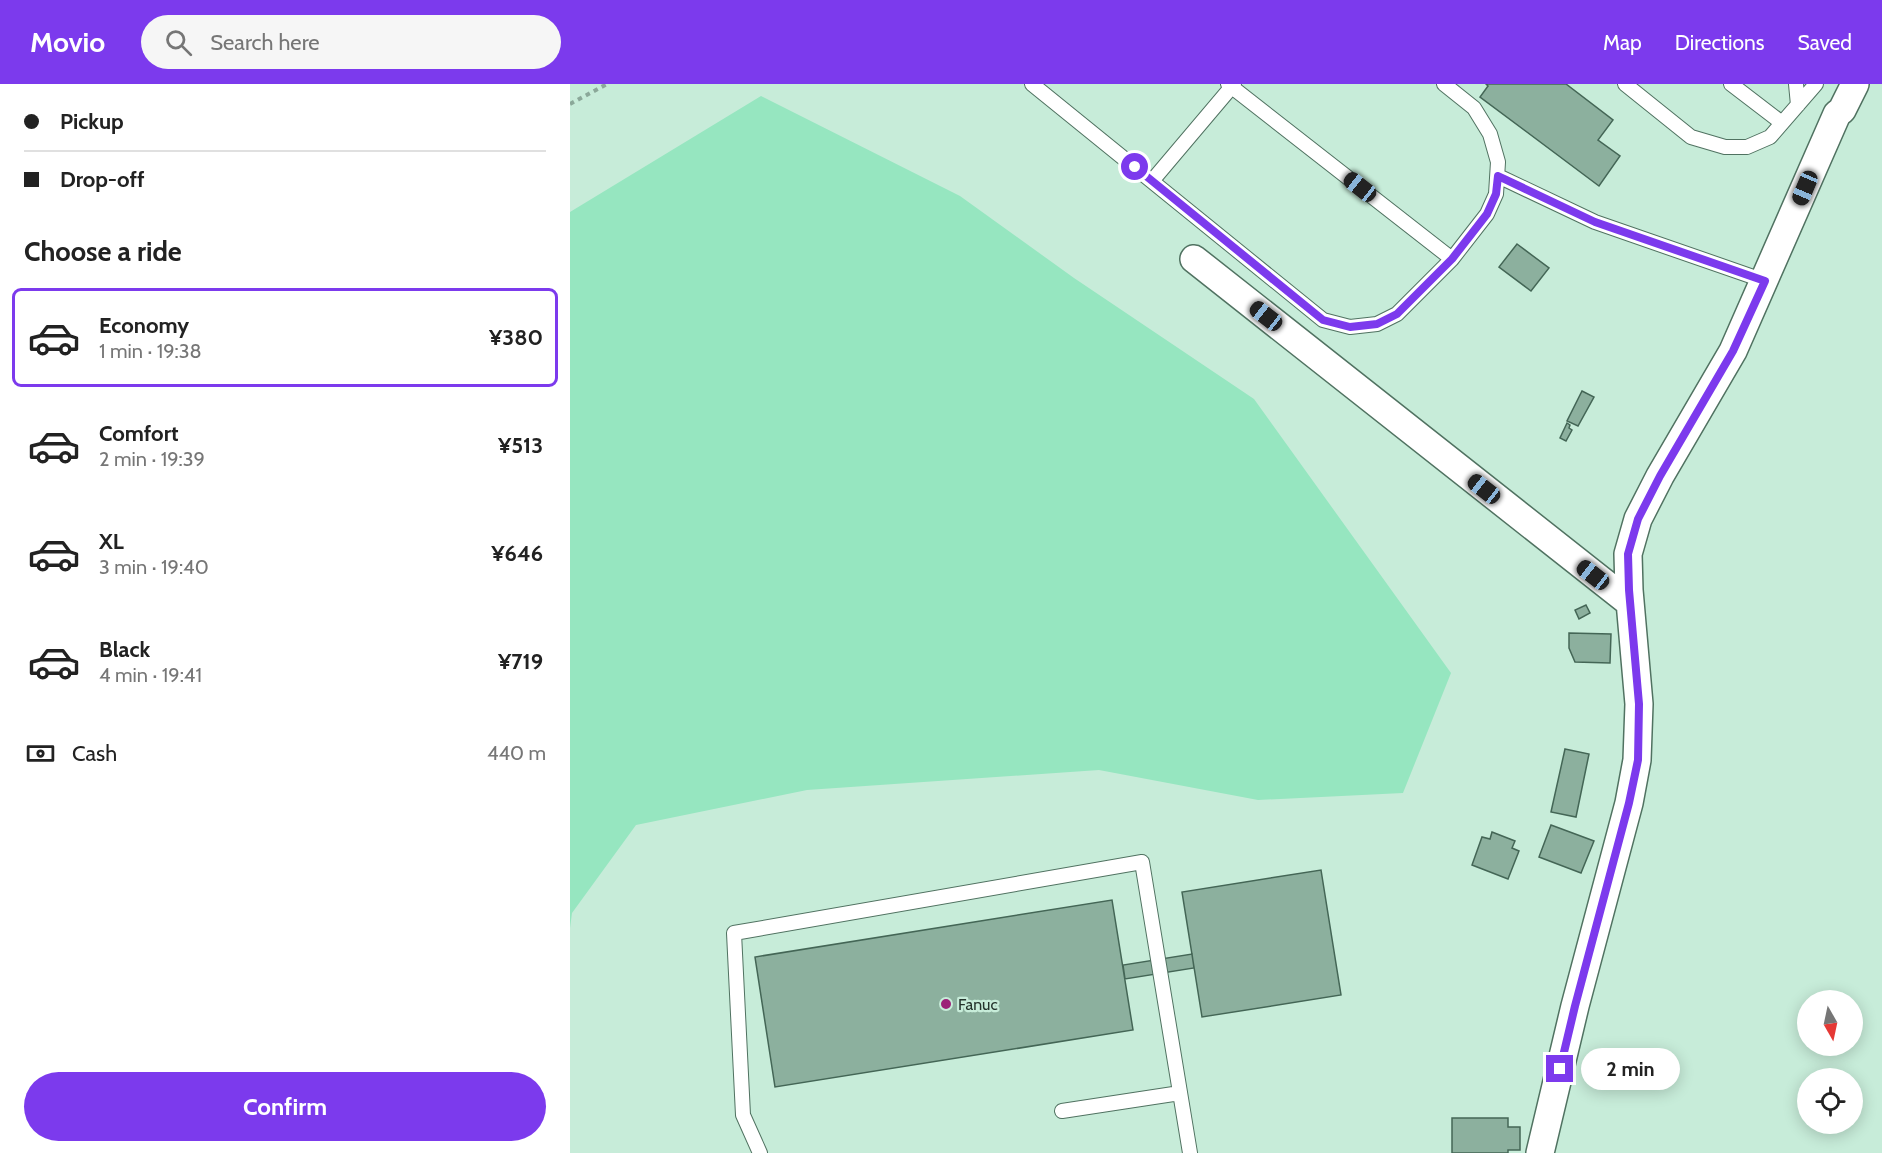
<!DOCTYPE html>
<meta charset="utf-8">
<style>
:root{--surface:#fff;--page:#f6f6f6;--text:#222;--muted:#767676;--line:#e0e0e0;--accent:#7c3aed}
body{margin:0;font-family:Cabin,sans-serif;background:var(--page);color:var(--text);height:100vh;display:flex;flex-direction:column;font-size:22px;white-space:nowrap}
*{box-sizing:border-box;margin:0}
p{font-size:20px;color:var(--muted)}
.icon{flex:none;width:33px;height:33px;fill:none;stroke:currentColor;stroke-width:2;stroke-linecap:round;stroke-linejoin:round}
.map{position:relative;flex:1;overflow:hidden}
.panel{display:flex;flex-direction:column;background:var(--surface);width:570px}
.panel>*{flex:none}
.hud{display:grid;align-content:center;height:132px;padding:0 24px;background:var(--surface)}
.needle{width:39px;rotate:171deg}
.buttons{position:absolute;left:1227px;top:906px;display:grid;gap:12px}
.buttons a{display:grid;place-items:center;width:66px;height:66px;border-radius:50%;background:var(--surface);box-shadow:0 3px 15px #0003;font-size:30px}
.end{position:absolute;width:27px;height:27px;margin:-14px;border:8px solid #7c3aed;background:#fff;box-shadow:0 0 0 3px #fff}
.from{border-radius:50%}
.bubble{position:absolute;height:42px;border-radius:21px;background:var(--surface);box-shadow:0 3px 15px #0003;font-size:20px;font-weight:700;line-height:42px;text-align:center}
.car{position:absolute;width:18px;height:36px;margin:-18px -9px;border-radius:8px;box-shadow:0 0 4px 2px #0007;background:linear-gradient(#222 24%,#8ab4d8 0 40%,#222 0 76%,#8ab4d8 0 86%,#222 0)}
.hud b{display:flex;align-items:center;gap:21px;height:57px;font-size:22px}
.hud b+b{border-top:2px solid var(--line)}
.hud i{width:15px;height:15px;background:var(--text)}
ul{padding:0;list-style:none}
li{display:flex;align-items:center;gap:18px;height:99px;margin:0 12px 9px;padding:0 12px;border:3px solid transparent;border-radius:9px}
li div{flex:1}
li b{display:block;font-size:22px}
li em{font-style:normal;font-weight:700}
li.current{border-color:var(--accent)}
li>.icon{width:54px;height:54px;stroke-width:1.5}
h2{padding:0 24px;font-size:27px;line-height:72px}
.pay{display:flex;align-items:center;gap:15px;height:66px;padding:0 24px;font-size:22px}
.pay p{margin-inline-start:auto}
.button{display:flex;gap:12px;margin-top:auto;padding:12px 24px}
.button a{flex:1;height:69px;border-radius:36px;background:var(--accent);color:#fff;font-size:24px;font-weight:700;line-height:69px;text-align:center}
header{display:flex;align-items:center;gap:36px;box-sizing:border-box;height:84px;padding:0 30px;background:var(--accent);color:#fff}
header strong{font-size:28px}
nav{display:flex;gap:33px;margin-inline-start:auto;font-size:21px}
.search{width:420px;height:54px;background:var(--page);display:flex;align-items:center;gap:15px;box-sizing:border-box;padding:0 21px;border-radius:33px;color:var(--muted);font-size:22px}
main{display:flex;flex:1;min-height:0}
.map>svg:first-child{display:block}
</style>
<header>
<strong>Movio</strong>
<div class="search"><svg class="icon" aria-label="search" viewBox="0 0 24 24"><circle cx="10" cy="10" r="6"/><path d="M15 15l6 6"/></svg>Search here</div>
<nav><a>Map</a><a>Directions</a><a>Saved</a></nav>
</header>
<main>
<section class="panel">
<div class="hud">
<b><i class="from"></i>Pickup</b>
<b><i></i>Drop-off</b>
</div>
<h2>Choose a ride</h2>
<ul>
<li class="current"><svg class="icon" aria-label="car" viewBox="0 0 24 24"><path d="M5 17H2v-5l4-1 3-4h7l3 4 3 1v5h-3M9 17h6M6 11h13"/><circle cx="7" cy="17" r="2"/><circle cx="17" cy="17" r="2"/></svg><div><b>Economy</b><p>1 min · 19:38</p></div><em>¥380</em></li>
<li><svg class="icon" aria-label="car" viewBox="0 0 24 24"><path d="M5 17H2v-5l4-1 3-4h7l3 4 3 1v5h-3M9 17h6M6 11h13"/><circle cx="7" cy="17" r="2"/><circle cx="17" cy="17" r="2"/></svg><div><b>Comfort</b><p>2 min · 19:39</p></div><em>¥513</em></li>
<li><svg class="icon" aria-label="car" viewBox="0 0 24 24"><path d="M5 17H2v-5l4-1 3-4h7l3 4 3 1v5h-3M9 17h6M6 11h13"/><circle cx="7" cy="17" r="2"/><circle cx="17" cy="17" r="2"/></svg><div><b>XL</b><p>3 min · 19:40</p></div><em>¥646</em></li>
<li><svg class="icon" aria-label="car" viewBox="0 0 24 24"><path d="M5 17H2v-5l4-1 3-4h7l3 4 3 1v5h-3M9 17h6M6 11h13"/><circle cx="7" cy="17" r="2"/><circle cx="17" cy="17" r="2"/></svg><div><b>Black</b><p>4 min · 19:41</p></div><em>¥719</em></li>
</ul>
<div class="pay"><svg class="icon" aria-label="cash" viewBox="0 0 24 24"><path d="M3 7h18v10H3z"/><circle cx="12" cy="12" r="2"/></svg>Cash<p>440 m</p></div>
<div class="button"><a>Confirm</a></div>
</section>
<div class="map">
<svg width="1312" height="1069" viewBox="0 0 1312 1069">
<rect width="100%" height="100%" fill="#c7ecd9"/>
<path fill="#96e6c0" d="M 191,12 L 390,112 L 504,194 L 684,315 L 881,589 L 833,709 L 688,716 L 529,686 L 237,706 L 66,741 L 2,829 L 0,844 L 0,128 Z"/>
<path fill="#8cb09e" stroke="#446656" stroke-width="1.5" d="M 916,0 L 996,0 L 1043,36 L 1028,56 L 1050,72 L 1029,102 L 910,13 L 918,2 Z
M 947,160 L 979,184 L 961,207 L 929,183 Z
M 1012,307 L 1024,313 L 1008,342 L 997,337 Z
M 997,339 L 1000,341 L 999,344 L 1002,346 L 996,357 L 990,354 Z
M 1016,521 L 1020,529 L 1009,535 L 1005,526 Z
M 999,549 L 1041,550 L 1040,579 L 1005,578 L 999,564 Z
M 995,665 L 1019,670 L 1006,733 L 981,728 Z
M 981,741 L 1024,757 L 1011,789 L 969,773 Z
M 922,748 L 945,757 L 942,764 L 949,767 L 938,795 L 902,781 L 912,753 L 920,755 Z
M 751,786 L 771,911 L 632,933 L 612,808 Z
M 542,816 L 563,946 L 205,1003 L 185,873 Z
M 622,870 L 624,884 L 555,895 L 553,881 Z
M 882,1034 L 938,1034 L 938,1043 L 950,1043 L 950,1066 L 938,1066 L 938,1069 L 882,1069 Z"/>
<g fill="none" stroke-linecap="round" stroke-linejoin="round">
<g stroke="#507261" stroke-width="16">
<path id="lane" d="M 462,0 L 753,236 L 780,243 L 807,240 L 827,230 L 882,175 L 917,130 L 926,110 L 928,78 L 920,50 L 904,24 L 874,0
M 658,0 L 882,175
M 1055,0 L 1121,53 L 1155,63 L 1177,63 L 1200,53 L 1246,0
M 1161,0 L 1212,39
M 1226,0 L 1228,21
M 928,92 L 1025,138 L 1195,197
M 582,97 L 664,0
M 492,1027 L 610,1009
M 190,1069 L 173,1031 L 164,849 L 572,778 L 620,1069"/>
</g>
<g stroke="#507261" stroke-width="30">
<path id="street" d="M 624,175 L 1060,519
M 970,1069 L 1005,922 L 1059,719 L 1067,676 L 1069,620 L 1059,506 L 1058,470 L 1068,435 L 1090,392 L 1163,267 L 1267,30 L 1272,26 L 1285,0"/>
</g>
<path stroke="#8ba899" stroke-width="4" stroke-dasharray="4.5 4.5" stroke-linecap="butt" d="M 0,20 L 37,0"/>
<use href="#lane" stroke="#fff" stroke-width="14"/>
<use href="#street" stroke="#fff" stroke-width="27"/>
</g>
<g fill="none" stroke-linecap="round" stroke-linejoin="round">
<path stroke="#7c3aed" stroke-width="8" d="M 565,83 L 753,236 L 780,243 L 807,240 L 827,230 L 882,175 L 917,130 L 926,110 L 928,92 L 1025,138 L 1195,197 L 1163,267 L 1090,392 L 1068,435 L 1058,470 L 1059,506 L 1069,620 L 1068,676 L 1059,719 L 1005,922 L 990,985"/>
</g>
<circle fill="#9c2178" stroke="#c7ecd9" stroke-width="2" cx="376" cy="920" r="6"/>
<g text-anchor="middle" stroke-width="4.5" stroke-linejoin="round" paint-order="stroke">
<g font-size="16" fill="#25332c" stroke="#c7ecd9" text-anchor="start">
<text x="388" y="926">Fanuc</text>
</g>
</g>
</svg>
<div class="buttons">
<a><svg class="needle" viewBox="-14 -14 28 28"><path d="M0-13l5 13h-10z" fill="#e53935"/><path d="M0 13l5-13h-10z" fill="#767676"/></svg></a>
<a><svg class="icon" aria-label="locate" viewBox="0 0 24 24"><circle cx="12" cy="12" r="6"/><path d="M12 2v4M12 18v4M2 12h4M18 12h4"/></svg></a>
</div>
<i class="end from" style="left:565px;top:83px"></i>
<i class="end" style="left:990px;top:985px"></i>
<div class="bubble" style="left:1011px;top:964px;width:99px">2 min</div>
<i class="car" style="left:790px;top:103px;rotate:308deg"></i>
<i class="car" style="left:1235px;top:104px;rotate:203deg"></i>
<i class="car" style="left:696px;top:232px;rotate:308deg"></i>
<i class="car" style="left:914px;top:405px;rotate:308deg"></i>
<i class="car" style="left:1023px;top:491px;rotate:308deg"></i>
</div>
</main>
